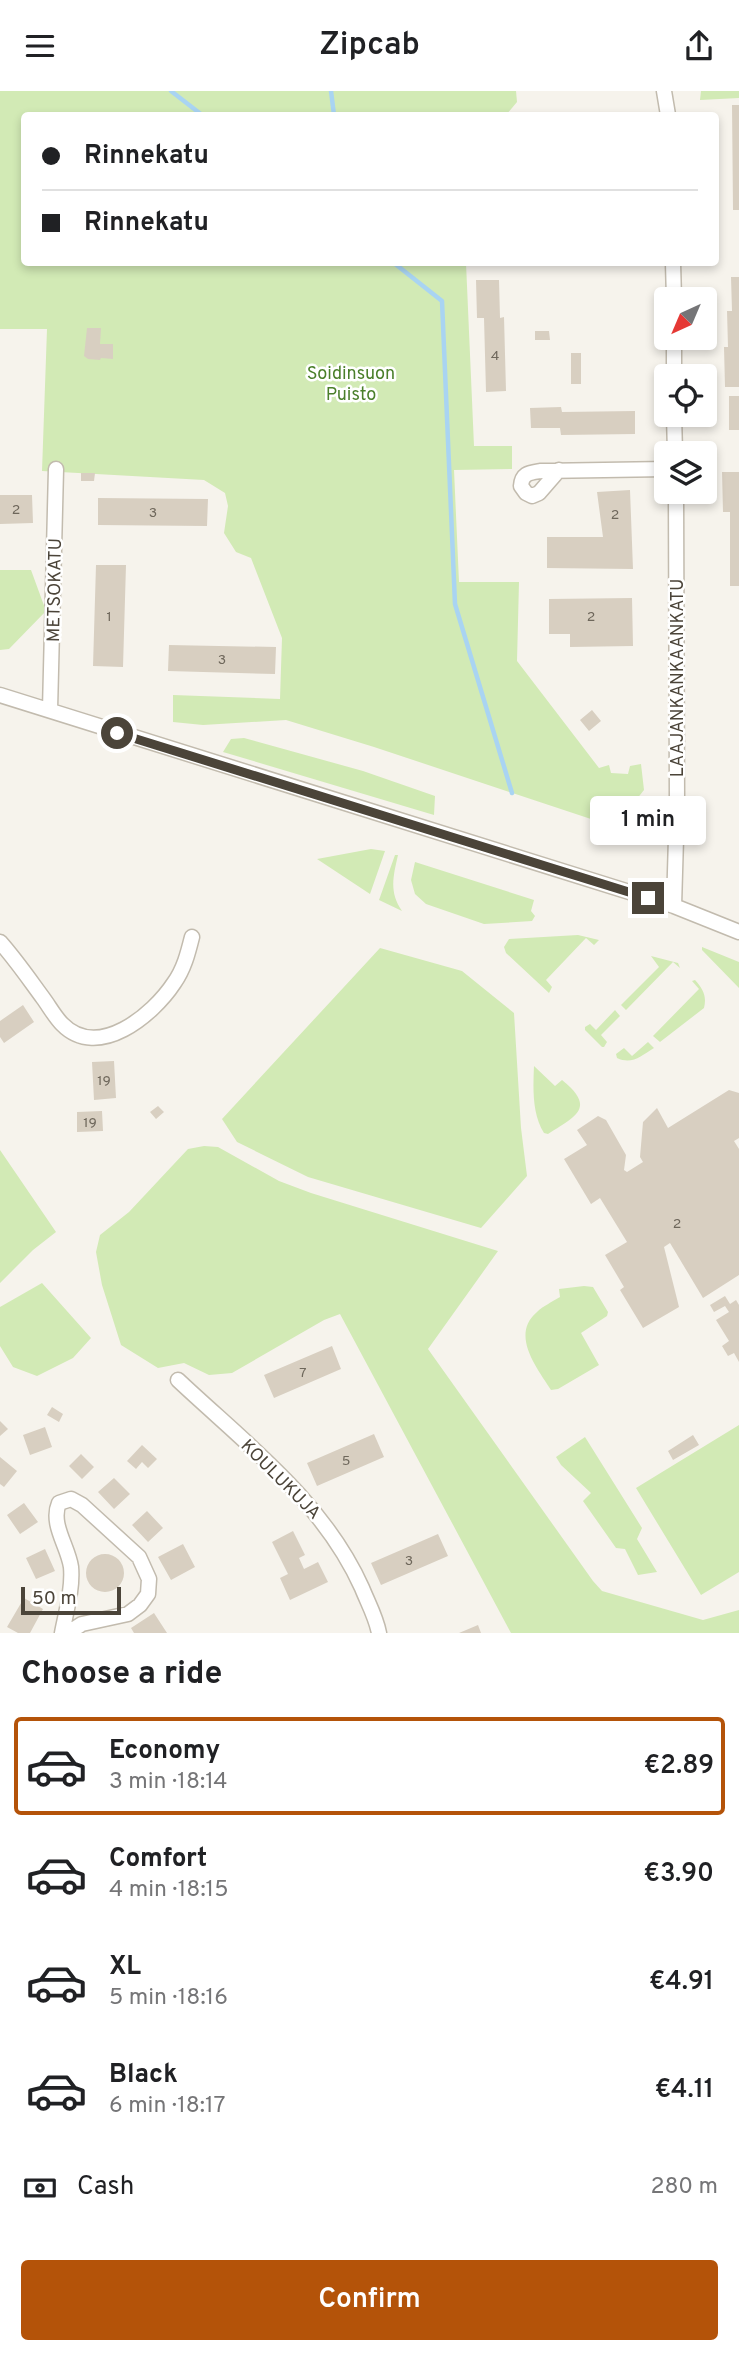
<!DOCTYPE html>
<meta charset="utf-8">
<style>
:root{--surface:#fff;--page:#f2f2f2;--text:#202124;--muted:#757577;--line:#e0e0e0;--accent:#b45309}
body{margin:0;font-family:Overpass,sans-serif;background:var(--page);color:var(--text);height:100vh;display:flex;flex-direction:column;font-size:26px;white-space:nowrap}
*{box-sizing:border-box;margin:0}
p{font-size:23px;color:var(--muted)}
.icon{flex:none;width:38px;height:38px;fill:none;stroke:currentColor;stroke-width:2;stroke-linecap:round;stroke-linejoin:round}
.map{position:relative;height:1542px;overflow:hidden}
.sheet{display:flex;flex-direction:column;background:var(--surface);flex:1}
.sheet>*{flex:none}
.hud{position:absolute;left:21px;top:21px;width:698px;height:154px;border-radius:7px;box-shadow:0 4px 10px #0003;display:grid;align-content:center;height:154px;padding:0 21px;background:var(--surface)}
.needle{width:46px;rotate:224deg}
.tools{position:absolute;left:654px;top:196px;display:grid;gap:14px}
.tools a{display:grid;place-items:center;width:63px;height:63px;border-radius:7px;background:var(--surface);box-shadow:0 4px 10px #0003;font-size:35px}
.scale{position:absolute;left:21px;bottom:18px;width:100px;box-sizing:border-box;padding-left:7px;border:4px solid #4b4439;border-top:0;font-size:19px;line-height:24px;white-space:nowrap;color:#4b4439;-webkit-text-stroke:5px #fff;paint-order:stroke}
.end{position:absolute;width:32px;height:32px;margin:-16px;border:9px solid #4b4439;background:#fff;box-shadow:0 0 0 4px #fff}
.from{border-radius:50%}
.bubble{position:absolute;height:49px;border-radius:7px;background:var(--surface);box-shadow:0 4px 10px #0003;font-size:23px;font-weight:600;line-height:49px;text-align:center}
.hud b{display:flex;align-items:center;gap:24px;height:66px;font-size:26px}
.hud b+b{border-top:2px solid var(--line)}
.hud i{width:18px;height:18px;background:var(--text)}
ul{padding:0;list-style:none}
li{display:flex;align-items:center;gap:21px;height:98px;margin:0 14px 10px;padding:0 7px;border:4px solid transparent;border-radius:7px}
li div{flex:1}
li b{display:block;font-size:26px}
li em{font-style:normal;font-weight:600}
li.on{border-color:var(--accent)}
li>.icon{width:63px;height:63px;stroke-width:1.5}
h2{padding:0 21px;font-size:32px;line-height:84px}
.pay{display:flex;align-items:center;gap:18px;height:77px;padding:0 21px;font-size:26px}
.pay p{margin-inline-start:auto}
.action{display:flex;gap:14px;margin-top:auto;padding:14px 21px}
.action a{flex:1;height:80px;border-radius:7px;background:var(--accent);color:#fff;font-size:28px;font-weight:600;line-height:80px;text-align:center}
header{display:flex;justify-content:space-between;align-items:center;height:91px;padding:0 21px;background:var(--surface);font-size:32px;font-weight:600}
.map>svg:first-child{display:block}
</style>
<header><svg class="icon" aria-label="menu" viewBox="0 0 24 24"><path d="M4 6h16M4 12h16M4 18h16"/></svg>Zipcab<svg class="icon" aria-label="share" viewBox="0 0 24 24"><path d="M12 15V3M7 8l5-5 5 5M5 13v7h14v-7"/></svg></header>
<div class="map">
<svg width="739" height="1542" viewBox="0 0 739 1542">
<rect width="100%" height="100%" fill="#f6f3ec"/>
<path fill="#d2eab5" d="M 0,0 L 516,0 L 517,11 L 506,24 L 24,24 L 24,172 L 466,172 L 474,355 L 512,355 L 512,378 L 454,379 L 459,491 L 519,491 L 517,570 L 599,677 L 609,674 L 611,682 L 628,683 L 630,675 L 641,673 L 644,699 L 620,729 L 606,733 L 374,656 L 286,629 L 203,634 L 173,631 L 173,604 L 280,608 L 282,547 L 251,467 L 236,461 L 224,442 L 228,415 L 225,402 L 204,389 L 42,380 L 47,238 L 0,238 Z
M 701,0 L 739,0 L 739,7 L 700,9 Z
M 0,479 L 31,479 L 46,520 L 9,558 L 0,559 Z
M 244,647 L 363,680 L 435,705 L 434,724 L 223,661 L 231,648 Z
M 371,758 L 385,760 L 370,803 L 317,768 Z
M 395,764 L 398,764 C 393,786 389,801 402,820 L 379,809 Z
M 415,771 L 534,809 L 531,820 L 535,825 L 532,830 L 484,833 L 426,813 L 415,803 L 411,789 Z
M 578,844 L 599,849 L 594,854 L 586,847 L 546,889 L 552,896 L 549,902 L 506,862 L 504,856 L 509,848 Z
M 702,856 L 739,871 L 739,897 L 702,859 Z
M 380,857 L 462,880 L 514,922 L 521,1037 L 527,1085 L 481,1137 L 308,1086 L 237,1051 L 222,1028 Z
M 651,865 L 678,872 L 680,877 L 673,871 L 626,919 L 621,914 L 659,876 Z
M 695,889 C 703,898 707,905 704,917 L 660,951 L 653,945 L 699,898 L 692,890 Z
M 615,919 L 620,925 L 601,944 L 607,951 L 604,956 L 602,956 L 585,939 L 585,936 L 590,933 L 596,939 Z
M 648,951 L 654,957 C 641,965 632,974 617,967 L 616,963 L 624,957 L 632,965 Z
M 534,975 L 555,995 L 562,989 C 597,1017 575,1026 548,1043 L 544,1042 C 532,1023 533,997 534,975 Z
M 204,1055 L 218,1056 L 279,1090 L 311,1102 L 498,1160 L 428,1258 L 593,1490 L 602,1500 L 703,1529 L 739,1519 L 739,1542 L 511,1542 L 340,1223 L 324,1229 L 232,1282 L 209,1284 L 184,1272 L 158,1277 L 121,1254 L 102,1194 L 96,1161 L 100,1144 L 129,1121 L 188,1058 Z
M 0,1059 L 56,1141 L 33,1159 L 0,1192 Z
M 42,1192 L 91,1247 L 73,1267 L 37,1285 L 13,1276 L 0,1255 L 0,1216 Z
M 584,1195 L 593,1196 L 608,1221 L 607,1225 L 581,1242 L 599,1274 L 558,1298 L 551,1299 C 537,1277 510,1244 537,1221 C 543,1215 552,1211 560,1206 L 559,1198 Z
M 739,1334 L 739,1481 L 701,1504 L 636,1397 Z
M 585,1346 L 642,1437 L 637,1448 L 657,1481 L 638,1484 L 625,1458 L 616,1457 L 583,1410 L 591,1402 L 561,1374 L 556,1366 Z"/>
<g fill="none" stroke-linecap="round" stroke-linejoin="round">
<path stroke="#a9d4f2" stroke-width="4.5" d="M 171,0 L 202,24
M 331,0 L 334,24
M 394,172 L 442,210 L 455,513 L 512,702"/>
</g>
<path fill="#d8cfc1" d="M 732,14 L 739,14 L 739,119 L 733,119 Z
M 731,186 L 739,186 L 739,296 L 725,296 L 724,256 L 728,256 L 727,220 L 732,220 Z
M 476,189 L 499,189 L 500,227 L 504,226 L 506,300 L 486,301 L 484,227 L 477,227 Z
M 87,237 L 101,237 L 100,253 L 113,253 L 113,268 L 101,267 L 100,269 L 88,268 L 84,265 Z
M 535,240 L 549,240 L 550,249 L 535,249 Z
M 571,262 L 581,262 L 581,293 L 571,293 Z
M 729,305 L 739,305 L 739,339 L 729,339 Z
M 561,316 L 562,321 L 635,320 L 635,343 L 561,344 L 560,337 L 531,337 L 530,317 Z
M 722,381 L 739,381 L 739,495 L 730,495 L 730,421 L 723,421 Z
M 81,382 L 95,382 L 94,390 L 81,390 Z
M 630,399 L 633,478 L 547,477 L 547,446 L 603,446 L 597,401 Z
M 0,404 L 32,404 L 33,432 L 0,433 Z
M 98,407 L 208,408 L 207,435 L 98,434 Z
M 96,474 L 126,474 L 123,576 L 93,575 Z
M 632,507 L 633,555 L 570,556 L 570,543 L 549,543 L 549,508 Z
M 169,554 L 276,556 L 275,583 L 168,580 Z
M 592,619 L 601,630 L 589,640 L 580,629 Z
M 23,914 L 34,931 L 4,952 L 0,946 L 0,930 Z
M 114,970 L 116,1007 L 94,1009 L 92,971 Z
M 729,999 L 739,1002 L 739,1047 L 734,1050 L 739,1058 L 739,1184 L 703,1207 L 670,1152 L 664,1156 L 679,1216 L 643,1237 L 620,1199 L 624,1196 L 605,1164 L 627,1151 L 600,1107 L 591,1113 L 564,1068 L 587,1054 L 577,1039 L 598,1025 L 606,1029 L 626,1064 L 624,1079 L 627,1081 L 643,1071 L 640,1066 L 643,1031 L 657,1017 L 668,1037 Z
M 158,1015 L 164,1021 L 156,1028 L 150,1021 Z
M 102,1020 L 103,1040 L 77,1041 L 77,1021 Z
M 725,1205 L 730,1213 L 736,1209 L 739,1214 L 739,1271 L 734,1262 L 728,1265 L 722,1255 L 729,1250 L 716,1229 L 729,1221 L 725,1215 L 714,1221 L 710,1214 Z
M 332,1255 L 341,1278 L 274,1307 L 264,1284 Z
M 52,1316 L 63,1323 L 59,1331 L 47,1324 Z
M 0,1330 L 8,1338 L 0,1345 Z
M 45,1336 L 52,1356 L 30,1364 L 23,1344 Z
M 374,1343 L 384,1366 L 317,1395 L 307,1372 Z
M 693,1344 L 699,1354 L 673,1369 L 668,1360 Z
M 142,1354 L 157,1368 L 148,1377 L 142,1371 L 136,1378 L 127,1370 Z
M 81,1363 L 94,1376 L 82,1388 L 69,1375 Z
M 0,1366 L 17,1380 L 4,1396 L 0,1393 Z
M 114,1387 L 130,1403 L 114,1418 L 98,1401 Z
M 24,1412 L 38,1431 L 20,1443 L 7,1424 Z
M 147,1420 L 163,1437 L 148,1451 L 132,1434 Z
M 293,1440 L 305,1464 L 299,1467 L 304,1478 L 318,1471 L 328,1491 L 290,1509 L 280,1487 L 288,1483 L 272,1451 Z
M 438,1443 L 448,1465 L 381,1494 L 371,1472 Z
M 183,1453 L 195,1476 L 171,1489 L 158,1466 Z
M 45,1458 L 55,1480 L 36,1488 L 26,1467 Z
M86 1482a19 19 0 1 1 38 0a19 19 0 1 1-38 0Z
M 24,1507 L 43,1518 L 30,1542 L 18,1542 L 7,1536 Z
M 154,1522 L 167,1542 L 134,1542 L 131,1537 Z
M 478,1534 L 481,1542 L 459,1542 Z"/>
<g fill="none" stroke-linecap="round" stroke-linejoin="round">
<g stroke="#c2bbae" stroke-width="17">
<path id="minor" d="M 664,0 L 668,24
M 673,172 L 674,208
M 674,247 L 674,285
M 674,324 L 675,362
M 559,379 L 539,402 L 532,405 L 526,402 L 521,395 C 522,382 529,382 541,380 L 667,378
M 0,604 L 674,815 L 739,841
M 50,619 L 56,378
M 674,815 L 677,713 L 676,401
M 0,851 C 16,869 29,888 43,907 C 49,915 55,926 62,933 C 98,970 153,924 174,892 C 184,878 188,862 192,846
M 178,1289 C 246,1353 323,1410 362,1497 C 368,1512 376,1526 379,1542
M 62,1542 C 66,1521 73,1497 71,1476 C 68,1455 50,1433 59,1412 L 71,1408 L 82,1414 L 139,1466 L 149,1488 L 148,1503 L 140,1514 L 128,1523 L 82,1533 L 68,1542"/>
</g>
<use href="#minor" stroke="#fff" stroke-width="14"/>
</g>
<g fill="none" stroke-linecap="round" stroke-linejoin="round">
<path stroke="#4b4439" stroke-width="9" d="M 117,642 L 648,807"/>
</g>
<g text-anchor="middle" stroke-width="5" stroke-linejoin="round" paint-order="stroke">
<g font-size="14" fill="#6e675b">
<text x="495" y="269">4</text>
<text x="16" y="423">2</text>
<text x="153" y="426">3</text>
<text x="615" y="428">2</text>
<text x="109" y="530">1</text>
<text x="591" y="530">2</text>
<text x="222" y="573">3</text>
<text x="104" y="994">19</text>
<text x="90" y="1036">19</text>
<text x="677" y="1137">2</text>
<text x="303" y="1286">7</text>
<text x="346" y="1374">5</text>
<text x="409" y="1474">3</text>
</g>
<g font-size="18" fill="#4a7f2a" stroke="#fff">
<text x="351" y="288">Soidinsuon<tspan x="351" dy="21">Puisto</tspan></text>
</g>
<g font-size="18" fill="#4b4439" stroke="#fff">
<text transform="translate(54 499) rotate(-89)" y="6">METSOKATU</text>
<text transform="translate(677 587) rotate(-90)" y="6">LAAJANKANKAANKATU</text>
<text transform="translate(281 1388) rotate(45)" y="6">KOULUKUJA</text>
</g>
</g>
</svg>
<div class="tools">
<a><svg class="needle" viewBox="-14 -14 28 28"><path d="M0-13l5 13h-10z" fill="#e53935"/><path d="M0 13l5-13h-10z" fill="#757577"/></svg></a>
<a><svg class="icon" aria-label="locate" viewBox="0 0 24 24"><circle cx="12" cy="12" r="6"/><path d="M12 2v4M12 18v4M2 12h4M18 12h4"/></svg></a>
<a><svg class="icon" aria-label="layers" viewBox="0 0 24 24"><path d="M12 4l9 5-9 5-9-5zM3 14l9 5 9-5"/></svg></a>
</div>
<div class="scale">50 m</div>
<i class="end from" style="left:117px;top:642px"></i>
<i class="end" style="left:648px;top:807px"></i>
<div class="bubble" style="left:590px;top:705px;width:116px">1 min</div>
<div class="hud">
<b><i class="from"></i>Rinnekatu</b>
<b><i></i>Rinnekatu</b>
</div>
</div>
<section class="sheet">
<h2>Choose a ride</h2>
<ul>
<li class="on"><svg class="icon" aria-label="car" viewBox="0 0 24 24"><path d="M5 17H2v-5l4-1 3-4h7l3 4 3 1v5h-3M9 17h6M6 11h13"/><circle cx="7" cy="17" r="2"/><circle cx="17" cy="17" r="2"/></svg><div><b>Economy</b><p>3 min · 18:14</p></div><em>€2.89</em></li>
<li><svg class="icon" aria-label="car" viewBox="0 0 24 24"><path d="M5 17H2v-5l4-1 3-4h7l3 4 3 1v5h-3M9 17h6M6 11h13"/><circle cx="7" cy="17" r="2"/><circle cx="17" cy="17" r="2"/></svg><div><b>Comfort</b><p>4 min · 18:15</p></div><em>€3.90</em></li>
<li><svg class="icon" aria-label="car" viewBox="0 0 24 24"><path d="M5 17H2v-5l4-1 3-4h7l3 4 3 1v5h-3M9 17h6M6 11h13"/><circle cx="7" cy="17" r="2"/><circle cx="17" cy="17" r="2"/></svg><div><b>XL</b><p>5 min · 18:16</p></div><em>€4.91</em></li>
<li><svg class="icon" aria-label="car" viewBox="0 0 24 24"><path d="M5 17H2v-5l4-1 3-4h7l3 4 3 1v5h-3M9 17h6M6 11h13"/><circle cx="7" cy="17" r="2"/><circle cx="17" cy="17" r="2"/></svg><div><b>Black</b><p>6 min · 18:17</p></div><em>€4.11</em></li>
</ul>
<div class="pay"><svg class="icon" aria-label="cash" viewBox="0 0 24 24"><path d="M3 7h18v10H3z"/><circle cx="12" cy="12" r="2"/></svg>Cash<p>280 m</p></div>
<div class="action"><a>Confirm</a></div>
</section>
